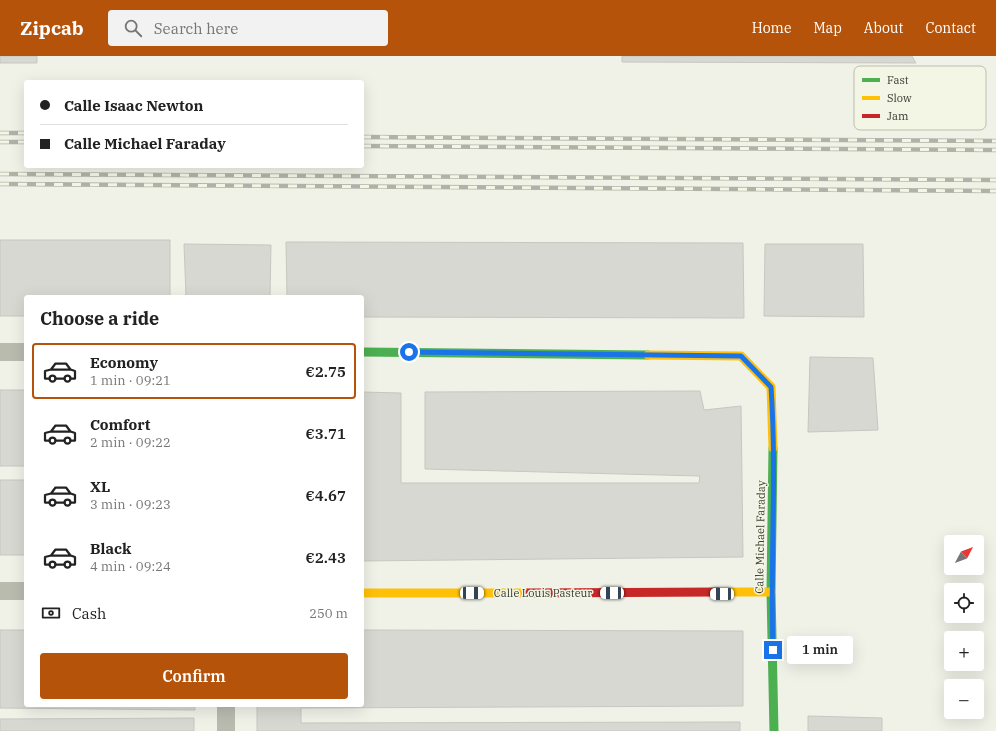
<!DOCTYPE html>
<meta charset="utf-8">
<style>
:root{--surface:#fff;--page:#f2f2f2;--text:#222;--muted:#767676;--line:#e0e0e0;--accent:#b45309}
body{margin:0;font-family:"IBM Plex Serif",serif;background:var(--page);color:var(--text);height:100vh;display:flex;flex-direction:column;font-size:15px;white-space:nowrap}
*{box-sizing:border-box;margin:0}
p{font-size:13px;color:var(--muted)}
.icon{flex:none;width:22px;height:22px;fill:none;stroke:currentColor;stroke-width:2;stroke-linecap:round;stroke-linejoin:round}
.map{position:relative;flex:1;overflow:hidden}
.details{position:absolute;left:24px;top:239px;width:340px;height:412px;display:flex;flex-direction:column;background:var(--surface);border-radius:4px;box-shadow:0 4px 16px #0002}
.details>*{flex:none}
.banner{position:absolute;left:24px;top:24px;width:340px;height:88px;border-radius:4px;box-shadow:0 4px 16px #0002;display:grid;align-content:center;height:88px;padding:0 16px;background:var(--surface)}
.needle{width:26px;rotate:49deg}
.tools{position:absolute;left:944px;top:479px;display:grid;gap:8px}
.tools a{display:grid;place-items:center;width:40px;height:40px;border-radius:4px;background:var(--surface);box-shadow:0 4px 16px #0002;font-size:20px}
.end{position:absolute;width:18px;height:18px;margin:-9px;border:5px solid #1a73e8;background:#fff;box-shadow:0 0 0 2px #fff}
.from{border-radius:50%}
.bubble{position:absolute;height:28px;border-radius:4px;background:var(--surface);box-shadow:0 4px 16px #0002;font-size:13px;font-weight:600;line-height:28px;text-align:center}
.car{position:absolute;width:12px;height:24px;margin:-12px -6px;border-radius:5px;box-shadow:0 0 3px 1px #0007;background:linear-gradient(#fff 24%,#345 0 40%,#fff 0 76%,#345 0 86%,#fff 0)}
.banner b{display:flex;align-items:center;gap:14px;height:38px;font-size:15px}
.banner b+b{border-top:1px solid var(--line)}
.banner i{width:10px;height:10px;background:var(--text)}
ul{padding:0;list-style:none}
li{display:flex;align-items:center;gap:12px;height:56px;margin:0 8px 6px;padding:0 8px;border:2px solid transparent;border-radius:4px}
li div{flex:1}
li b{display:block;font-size:15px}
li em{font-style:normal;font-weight:600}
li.active{border-color:var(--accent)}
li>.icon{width:36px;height:36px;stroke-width:1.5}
h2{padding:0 16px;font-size:18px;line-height:48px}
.pay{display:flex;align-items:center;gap:10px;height:44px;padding:0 16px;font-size:15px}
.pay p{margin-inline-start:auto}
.action{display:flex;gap:8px;margin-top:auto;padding:8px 16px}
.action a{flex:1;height:46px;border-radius:4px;background:var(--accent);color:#fff;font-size:16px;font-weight:600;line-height:46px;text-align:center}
header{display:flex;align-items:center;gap:24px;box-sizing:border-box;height:56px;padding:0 20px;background:var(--accent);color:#fff}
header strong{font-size:19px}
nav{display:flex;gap:22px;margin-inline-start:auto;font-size:14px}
.search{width:280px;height:36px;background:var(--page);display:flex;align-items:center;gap:10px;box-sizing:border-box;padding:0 14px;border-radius:4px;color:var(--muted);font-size:15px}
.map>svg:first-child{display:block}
</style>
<header>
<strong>Zipcab</strong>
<div class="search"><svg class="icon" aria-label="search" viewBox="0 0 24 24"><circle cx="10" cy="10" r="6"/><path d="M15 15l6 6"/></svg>Search here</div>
<nav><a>Home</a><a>Map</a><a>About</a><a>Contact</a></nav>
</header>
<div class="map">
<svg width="996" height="675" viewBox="0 0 996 675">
<rect width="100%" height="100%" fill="#f0f2e8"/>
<path fill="#d7d8d1" stroke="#c6c8c0" d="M 0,0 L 37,0 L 37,7 L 0,7 Z
M 622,0 L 912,0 L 916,7 L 622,6 Z
M 0,184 L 170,184 L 170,241 L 26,241 L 26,260 L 0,260 Z
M 286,186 L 743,187 L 744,262 L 362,261 L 362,241 L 287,241 Z
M 184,188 L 271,189 L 270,241 L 186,241 Z
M 765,188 L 863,188 L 864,261 L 764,260 Z
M 810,301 L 873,302 L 878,374 L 808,376 Z
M 0,334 L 26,334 L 26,410 L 0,410 Z
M 700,335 L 704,354 L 741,350 L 743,501 L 362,505 L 362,336 L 401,337 L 401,427 L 699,427 L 700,420 L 425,413 L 425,336 Z
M 0,424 L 26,424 L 26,499 L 0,499 Z
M 0,574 L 26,574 L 26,649 L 195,649 L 195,654 L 0,652 Z
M 362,574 L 743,575 L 743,650 L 301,652 L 301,667 L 740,666 L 740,675 L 257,675 L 257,649 L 362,649 Z
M 808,660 L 882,662 L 882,675 L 808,675 Z
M 194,662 L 194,675 L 0,675 L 0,663 Z"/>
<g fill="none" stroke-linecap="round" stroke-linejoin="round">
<path stroke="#b9bbaf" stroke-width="18" d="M 0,296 L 26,296
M 0,535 L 26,535
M 226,675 L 226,649"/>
<path stroke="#4caf50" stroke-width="9" d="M 362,296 L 648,299
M 773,392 L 771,536 L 774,675"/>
<path stroke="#ffc107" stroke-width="9" d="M 648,299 L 741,300 L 771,331 L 773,392
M 718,536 L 771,536
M 362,537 L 526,537"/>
<path stroke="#c62828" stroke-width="9" d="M 526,537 L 718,536"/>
<g stroke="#b0b2a8" stroke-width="4.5">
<path id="rail" d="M 0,77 L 26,77
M 362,81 L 996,85
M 0,86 L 26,86
M 362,90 L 996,94
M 0,118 L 996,124
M 0,128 L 996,135"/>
</g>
<use href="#rail" stroke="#f3f6e4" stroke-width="3" stroke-dasharray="9" stroke-linecap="butt"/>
</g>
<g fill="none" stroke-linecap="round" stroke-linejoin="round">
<path stroke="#1a73e8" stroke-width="5" d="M 409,296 L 741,300 L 771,331 C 777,418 770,506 773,594"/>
</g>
<g text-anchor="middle" stroke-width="3" stroke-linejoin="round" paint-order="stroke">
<g font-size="11" fill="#383932" stroke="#f3f6e4">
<text transform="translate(760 481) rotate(-89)" y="4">Calle Michael Faraday</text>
<text x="543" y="541">Calle Louis Pasteur</text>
</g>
</g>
<rect x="854" y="10" width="132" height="64" rx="6" fill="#f3f6e4" stroke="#bbbdaf" stroke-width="1"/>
<rect x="862" y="22" width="18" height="4" fill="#4caf50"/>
<rect x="862" y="40" width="18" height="4" fill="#ffc107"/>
<rect x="862" y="58" width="18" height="4" fill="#c62828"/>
<g font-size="11" fill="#383932">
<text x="887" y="28">Fast</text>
<text x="887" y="46">Slow</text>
<text x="887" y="64">Jam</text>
</g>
</svg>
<div class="tools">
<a><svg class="needle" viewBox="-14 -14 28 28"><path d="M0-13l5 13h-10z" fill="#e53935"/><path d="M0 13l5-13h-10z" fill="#767676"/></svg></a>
<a><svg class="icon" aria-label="locate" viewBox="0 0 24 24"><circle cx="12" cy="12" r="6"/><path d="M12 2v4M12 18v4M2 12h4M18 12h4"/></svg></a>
<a>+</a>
<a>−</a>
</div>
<i class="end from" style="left:409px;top:296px"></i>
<i class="end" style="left:773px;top:594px"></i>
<div class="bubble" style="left:787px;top:580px;width:66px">1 min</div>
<i class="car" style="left:472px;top:537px;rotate:90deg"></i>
<i class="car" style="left:612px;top:537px;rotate:270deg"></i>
<i class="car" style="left:722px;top:538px;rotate:270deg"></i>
<div class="banner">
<b><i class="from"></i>Calle Isaac Newton</b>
<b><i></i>Calle Michael Faraday</b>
</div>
<section class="details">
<h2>Choose a ride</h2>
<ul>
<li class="active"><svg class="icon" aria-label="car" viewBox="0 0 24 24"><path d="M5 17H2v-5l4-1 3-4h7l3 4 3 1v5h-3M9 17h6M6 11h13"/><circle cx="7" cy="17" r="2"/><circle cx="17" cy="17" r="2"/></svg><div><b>Economy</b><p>1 min · 09:21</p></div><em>€2.75</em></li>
<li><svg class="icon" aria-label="car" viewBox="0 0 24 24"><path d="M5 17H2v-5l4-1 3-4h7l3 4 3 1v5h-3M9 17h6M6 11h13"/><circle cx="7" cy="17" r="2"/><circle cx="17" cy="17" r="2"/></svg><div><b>Comfort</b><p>2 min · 09:22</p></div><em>€3.71</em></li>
<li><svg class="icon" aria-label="car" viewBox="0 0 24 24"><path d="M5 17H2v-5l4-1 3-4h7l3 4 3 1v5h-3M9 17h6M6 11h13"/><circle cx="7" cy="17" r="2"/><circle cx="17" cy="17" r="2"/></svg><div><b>XL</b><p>3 min · 09:23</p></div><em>€4.67</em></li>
<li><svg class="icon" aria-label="car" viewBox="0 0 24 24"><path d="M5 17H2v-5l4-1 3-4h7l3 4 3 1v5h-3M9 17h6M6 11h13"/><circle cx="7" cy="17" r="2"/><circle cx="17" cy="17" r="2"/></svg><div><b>Black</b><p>4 min · 09:24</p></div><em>€2.43</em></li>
</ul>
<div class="pay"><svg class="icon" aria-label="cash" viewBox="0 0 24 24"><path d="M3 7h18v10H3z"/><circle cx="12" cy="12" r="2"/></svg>Cash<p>250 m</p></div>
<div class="action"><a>Confirm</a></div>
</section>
</div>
